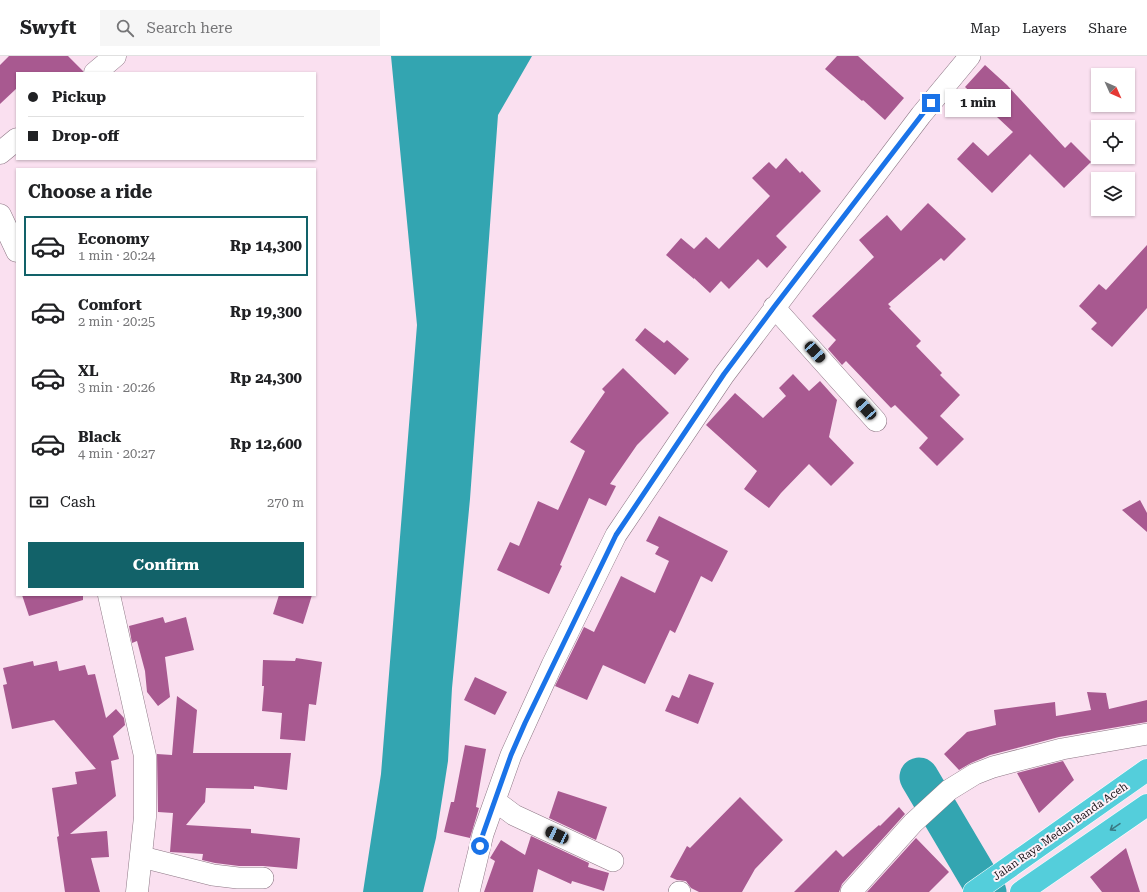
<!DOCTYPE html>
<meta charset="utf-8">
<style>
:root{--surface:#fff;--page:#f6f6f6;--text:#202124;--muted:#757577;--line:#e0e0e0;--accent:#126269}
body{margin:0;font-family:"Roboto Serif",serif;background:var(--page);color:var(--text);height:100vh;display:flex;flex-direction:column;font-size:15px;white-space:nowrap}
*{box-sizing:border-box;margin:0}
p{font-size:13px;color:var(--muted)}
.icon{flex:none;width:22px;height:22px;fill:none;stroke:currentColor;stroke-width:2;stroke-linecap:round;stroke-linejoin:round}
.map{position:relative;flex:1;overflow:hidden}
.drawer{position:absolute;left:16px;top:112px;width:300px;height:428px;display:flex;flex-direction:column;background:var(--surface);border-radius:0px;box-shadow:0 1px 3px #0004}
.drawer>*{flex:none}
.guide{position:absolute;left:16px;top:16px;width:300px;height:88px;border-radius:0px;box-shadow:0 1px 3px #0004;display:grid;align-content:center;height:88px;padding:0 12px;background:var(--surface)}
.needle{width:26px;rotate:135deg}
.controls{position:absolute;left:1091px;top:12px;display:grid;gap:8px}
.controls a{display:grid;place-items:center;width:44px;height:44px;border-radius:0px;background:var(--surface);box-shadow:0 1px 3px #0004;font-size:20px}
.end{position:absolute;width:18px;height:18px;margin:-9px;border:5px solid #1a73e8;background:#fff;box-shadow:0 0 0 2px #fff}
.from{border-radius:50%}
.bubble{position:absolute;height:28px;border-radius:0px;background:var(--surface);box-shadow:0 1px 3px #0004;font-size:13px;font-weight:700;line-height:28px;text-align:center}
.car{position:absolute;width:12px;height:24px;margin:-12px -6px;border-radius:5px;box-shadow:0 0 3px 1px #0007;background:linear-gradient(#222 24%,#8ab4d8 0 40%,#222 0 76%,#8ab4d8 0 86%,#222 0)}
.guide b{display:flex;align-items:center;gap:14px;height:38px;font-size:15px}
.guide b+b{border-top:1px solid var(--line)}
.guide i{width:10px;height:10px;background:var(--text)}
ul{padding:0;list-style:none}
li{display:flex;align-items:center;gap:12px;height:60px;margin:0 8px 6px;padding:0 4px;border:2px solid transparent;border-radius:0px}
li div{flex:1}
li b{display:block;font-size:15px}
li em{font-style:normal;font-weight:700}
li.current{border-color:var(--accent)}
li>.icon{width:36px;height:36px;stroke-width:1.5}
h2{padding:0 12px;font-size:18px;line-height:48px}
.pay{display:flex;align-items:center;gap:10px;height:44px;padding:0 12px;font-size:15px}
.pay p{margin-inline-start:auto}
.button{display:flex;gap:8px;margin-top:auto;padding:8px 12px}
.button a{flex:1;height:46px;border-radius:0px;background:var(--accent);color:#fff;font-size:16px;font-weight:700;line-height:46px;text-align:center}
header{display:flex;align-items:center;gap:24px;box-sizing:border-box;height:56px;padding:0 20px;background:var(--surface);border-bottom:1px solid var(--line)}
header strong{font-size:19px}
nav{display:flex;gap:22px;margin-inline-start:auto;font-size:14px}
.search{width:280px;height:36px;background:var(--page);display:flex;align-items:center;gap:10px;box-sizing:border-box;padding:0 14px;border-radius:0px;color:var(--muted);font-size:15px}
.map>svg:first-child{display:block}
</style>
<header>
<strong>Swyft</strong>
<div class="search"><svg class="icon" aria-label="search" viewBox="0 0 24 24"><circle cx="10" cy="10" r="6"/><path d="M15 15l6 6"/></svg>Search here</div>
<nav><a>Map</a><a>Layers</a><a>Share</a></nav>
</header>
<div class="map">
<svg width="1147" height="836" viewBox="0 0 1147 836">
<rect width="100%" height="100%" fill="#fae0f0"/>
<path fill="#33a5b1" d="M 391,0 L 532,0 L 498,59 L 470,443 L 452,632 L 448,705 L 436,782 L 423,836 L 363,836 L 381,718 L 417,269 Z"/>
<g fill="none" stroke-linecap="round" stroke-linejoin="round">
<path stroke="#33a5b1" stroke-width="39" d="M 919,721 L 987,836"/>
</g>
<path fill="#a85990" d="M 9,0 L 68,0 L 83,15 L 83,17 L 17,17 L 17,32 L 0,48 L 0,9 Z
M 837,0 L 858,0 L 904,42 L 885,64 L 863,44 L 862,45 L 825,13 Z
M 985,9 L 1007,29 L 1065,92 L 1071,86 L 1091,106 L 1064,132 L 1030,98 L 992,137 L 957,103 L 973,86 L 988,100 L 1013,76 L 965,31 Z
M 786,102 L 800,117 L 802,115 L 821,135 L 776,180 L 787,191 L 767,212 L 758,203 L 729,233 L 721,225 L 710,237 L 694,222 L 694,223 L 666,199 L 681,182 L 694,193 L 706,181 L 719,193 L 770,140 L 752,122 L 769,106 L 776,113 Z
M 928,147 L 966,183 L 944,205 L 941,202 L 888,248 L 891,251 L 889,252 L 921,285 L 916,290 L 942,317 L 940,319 L 960,339 L 940,360 L 964,383 L 937,410 L 919,392 L 928,382 L 895,349 L 891,352 L 846,305 L 842,309 L 828,293 L 836,284 L 812,260 L 874,201 L 859,184 L 887,159 L 901,175 Z
M 1147,189 L 1147,252 L 1112,291 L 1091,273 L 1097,267 L 1079,250 L 1099,228 L 1106,234 Z
M 645,272 L 664,287 L 667,284 L 689,303 L 675,319 L 635,284 Z
M 623,312 L 669,357 L 637,389 L 610,428 L 616,430 L 606,450 L 589,442 L 560,509 L 562,510 L 549,538 L 497,514 L 510,486 L 519,490 L 538,445 L 558,454 L 585,395 L 570,386 L 605,336 L 602,333 Z
M 793,318 L 809,335 L 820,325 L 837,344 L 829,381 L 854,407 L 831,430 L 809,408 L 781,437 L 769,452 L 744,433 L 757,415 L 706,369 L 735,337 L 763,362 L 786,340 L 779,332 Z
M 1140,444 L 1147,457 L 1147,476 L 1122,454 Z
M 659,460 L 728,495 L 712,526 L 701,520 L 675,577 L 670,574 L 645,628 L 603,609 L 587,644 L 555,630 L 584,571 L 594,576 L 621,520 L 655,537 L 669,505 L 655,498 L 659,491 L 646,485 Z
M 22,539 L 83,539 L 83,544 L 29,560 Z
M 279,539 L 312,539 L 303,568 L 273,558 Z
M 163,561 L 165,567 L 186,561 L 194,594 L 165,601 L 170,641 L 158,650 L 147,636 L 145,615 L 137,585 L 132,587 L 129,570 Z
M 296,602 L 322,606 L 316,649 L 309,648 L 305,685 L 280,683 L 282,657 L 262,655 L 264,630 L 262,630 L 263,604 L 295,605 Z
M 33,605 L 34,610 L 57,605 L 59,615 L 85,609 L 88,619 L 95,618 L 106,662 L 116,653 L 124,662 L 125,669 L 113,680 L 119,703 L 111,705 L 116,740 L 70,778 L 107,775 L 109,801 L 91,802 L 100,836 L 65,836 L 57,781 L 59,780 L 52,732 L 77,728 L 75,716 L 96,713 L 54,664 L 12,673 L 3,629 L 7,628 L 3,612 Z
M 689,618 L 714,627 L 698,668 L 665,655 L 672,639 L 679,642 Z
M 475,621 L 507,636 L 495,659 L 464,644 Z
M 1087,636 L 1106,637 L 1109,653 L 1147,644 L 1147,666 L 1059,681 L 990,699 L 971,707 L 959,714 L 944,698 L 967,676 L 996,669 L 994,654 L 1055,646 L 1056,660 L 1091,654 Z
M 177,640 L 197,654 L 193,697 L 291,697 L 287,734 L 254,730 L 254,733 L 206,732 L 205,746 L 186,769 L 251,773 L 251,777 L 300,782 L 297,813 L 263,810 L 239,810 L 215,807 L 202,804 L 203,798 L 170,796 L 173,757 L 158,756 L 157,698 L 172,699 Z
M 465,689 L 486,693 L 476,751 L 479,752 L 470,782 L 444,776 L 451,746 L 454,746 Z
M 1063,705 L 1074,724 L 1039,757 L 1017,717 Z
M 558,735 L 607,751 L 596,784 L 549,762 Z
M 740,741 L 783,784 L 755,813 L 742,836 L 699,836 L 691,832 L 686,825 L 677,824 L 670,821 L 687,790 L 690,792 Z
M 899,751 L 905,758 L 842,828 L 839,836 L 794,836 L 836,794 L 843,801 L 879,769 L 880,770 Z
M 531,780 L 589,807 L 588,811 L 609,817 L 604,835 L 572,825 L 571,828 L 538,813 L 533,836 L 484,836 L 495,805 L 490,802 L 501,784 L 525,799 Z
M 916,782 L 949,816 L 929,836 L 867,836 Z
M 1126,792 L 1140,836 L 1102,836 L 1090,821 Z"/>
<g fill="none" stroke-linecap="round" stroke-linejoin="round">
<g stroke="#8d7785" stroke-width="22">
<path id="street" d="M 774,251 L 876,365
M 494,747 L 502,750 L 514,759 L 613,805
M 142,801 L 213,819 L 238,822 L 263,822
M 469,836 L 483,778 L 511,699 L 552,609 L 616,479 L 724,319 L 921,59 L 970,0
M 679,836 L 680,836
M 851,836 L 913,767 L 949,734 L 975,718 L 993,711 L 1062,693 L 1147,678"/>
</g>
<g stroke="#8d7785" stroke-width="23">
<path id="secondary" d="M 95,17 L 115,0
M 0,97 L 17,83
M 0,159 L 17,195
M 109,539 L 145,700 L 145,761 L 137,836"/>
</g>
<g stroke="#fff" stroke-width="23">
<path id="highway" d="M 974,836 L 1147,714
M 1021,836 L 1147,749"/>
</g>
<use href="#street" stroke="#fff" stroke-width="21"/>
<use href="#secondary" stroke="#fff" stroke-width="22"/>
<use href="#highway" stroke="#54cedb" stroke-width="22"/>
</g>
<defs><path id="oneway-shaft" d="M-6 0H5M1.5-3L5.5 0L1.5 3" fill="none" stroke-width="1.6" stroke-linecap="round" stroke-linejoin="round"/></defs>
<use stroke="#3a7983" href="#oneway-shaft" transform="translate(1115 771) rotate(146)"/>
<g fill="none" stroke-linecap="round" stroke-linejoin="round">
<path stroke="#1a73e8" stroke-width="5" d="M 480,790 L 483,778 L 511,699 L 525,667 L 616,479 L 724,318 L 774,251 L 931,47"/>
</g>
<g text-anchor="middle" stroke-width="4" stroke-linejoin="round" paint-order="stroke">
<g font-size="11" fill="#1a1217" stroke="#fdf2f9">
<text transform="translate(1060 775) rotate(-35)" y="4">Jalan Raya Medan Banda Aceh</text>
</g>
</g>
</svg>
<div class="controls">
<a><svg class="needle" viewBox="-14 -14 28 28"><path d="M0-13l5 13h-10z" fill="#e53935"/><path d="M0 13l5-13h-10z" fill="#757577"/></svg></a>
<a><svg class="icon" aria-label="locate" viewBox="0 0 24 24"><circle cx="12" cy="12" r="6"/><path d="M12 2v4M12 18v4M2 12h4M18 12h4"/></svg></a>
<a><svg class="icon" aria-label="layers" viewBox="0 0 24 24"><path d="M12 4l9 5-9 5-9-5zM3 14l9 5 9-5"/></svg></a>
</div>
<i class="end from" style="left:480px;top:790px"></i>
<i class="end" style="left:931px;top:47px"></i>
<div class="bubble" style="left:945px;top:33px;width:66px">1 min</div>
<i class="car" style="left:815px;top:296px;rotate:138deg"></i>
<i class="car" style="left:866px;top:353px;rotate:318deg"></i>
<i class="car" style="left:557px;top:779px;rotate:295deg"></i>
<div class="guide">
<b><i class="from"></i>Pickup</b>
<b><i></i>Drop-off</b>
</div>
<section class="drawer">
<h2>Choose a ride</h2>
<ul>
<li class="current"><svg class="icon" aria-label="car" viewBox="0 0 24 24"><path d="M5 17H2v-5l4-1 3-4h7l3 4 3 1v5h-3M9 17h6M6 11h13"/><circle cx="7" cy="17" r="2"/><circle cx="17" cy="17" r="2"/></svg><div><b>Economy</b><p>1 min · 20:24</p></div><em>Rp 14,300</em></li>
<li><svg class="icon" aria-label="car" viewBox="0 0 24 24"><path d="M5 17H2v-5l4-1 3-4h7l3 4 3 1v5h-3M9 17h6M6 11h13"/><circle cx="7" cy="17" r="2"/><circle cx="17" cy="17" r="2"/></svg><div><b>Comfort</b><p>2 min · 20:25</p></div><em>Rp 19,300</em></li>
<li><svg class="icon" aria-label="car" viewBox="0 0 24 24"><path d="M5 17H2v-5l4-1 3-4h7l3 4 3 1v5h-3M9 17h6M6 11h13"/><circle cx="7" cy="17" r="2"/><circle cx="17" cy="17" r="2"/></svg><div><b>XL</b><p>3 min · 20:26</p></div><em>Rp 24,300</em></li>
<li><svg class="icon" aria-label="car" viewBox="0 0 24 24"><path d="M5 17H2v-5l4-1 3-4h7l3 4 3 1v5h-3M9 17h6M6 11h13"/><circle cx="7" cy="17" r="2"/><circle cx="17" cy="17" r="2"/></svg><div><b>Black</b><p>4 min · 20:27</p></div><em>Rp 12,600</em></li>
</ul>
<div class="pay"><svg class="icon" aria-label="cash" viewBox="0 0 24 24"><path d="M3 7h18v10H3z"/><circle cx="12" cy="12" r="2"/></svg>Cash<p>270 m</p></div>
<div class="button"><a>Confirm</a></div>
</section>
</div>
